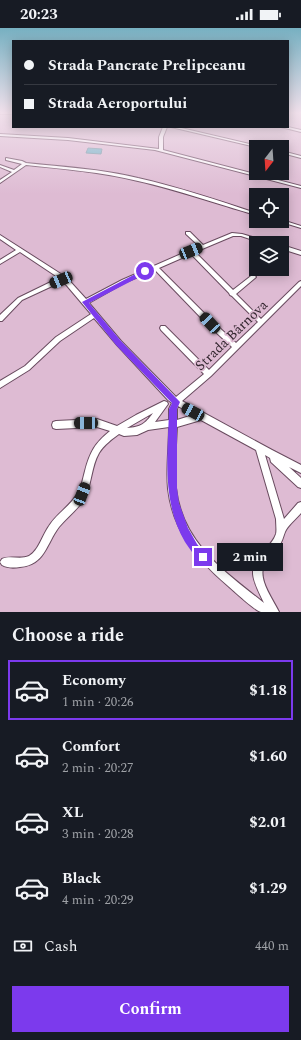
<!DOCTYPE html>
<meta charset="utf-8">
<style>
:root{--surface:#171b24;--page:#242831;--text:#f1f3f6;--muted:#9ea1a6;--line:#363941;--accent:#7c3aed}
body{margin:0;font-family:Spectral,serif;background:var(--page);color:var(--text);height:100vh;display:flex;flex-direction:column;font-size:15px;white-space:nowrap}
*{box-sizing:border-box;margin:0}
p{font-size:13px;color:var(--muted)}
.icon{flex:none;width:22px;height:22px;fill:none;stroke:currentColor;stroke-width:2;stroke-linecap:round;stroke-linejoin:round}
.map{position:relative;height:584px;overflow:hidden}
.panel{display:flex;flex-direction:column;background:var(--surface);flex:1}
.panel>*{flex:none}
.top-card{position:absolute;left:12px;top:12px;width:277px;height:88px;border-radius:0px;box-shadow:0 2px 10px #0003;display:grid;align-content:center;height:88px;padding:0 12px;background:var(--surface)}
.needle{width:26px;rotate:197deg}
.controls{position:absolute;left:249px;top:112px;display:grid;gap:8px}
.controls a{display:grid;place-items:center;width:40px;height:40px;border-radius:0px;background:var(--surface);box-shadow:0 2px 10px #0003;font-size:20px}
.end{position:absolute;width:18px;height:18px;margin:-9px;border:5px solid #7c3aed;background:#fff;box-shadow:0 0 0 2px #fff}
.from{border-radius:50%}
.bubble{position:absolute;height:28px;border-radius:0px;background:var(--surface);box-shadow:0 2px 10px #0003;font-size:13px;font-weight:700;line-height:28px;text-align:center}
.car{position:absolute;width:12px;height:24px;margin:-12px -6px;border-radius:5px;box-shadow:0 0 3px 1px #0007;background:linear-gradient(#222 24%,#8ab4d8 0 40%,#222 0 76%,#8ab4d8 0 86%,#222 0)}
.top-card b{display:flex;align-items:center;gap:14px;height:38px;font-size:15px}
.top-card b+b{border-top:1px solid var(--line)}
.top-card i{width:10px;height:10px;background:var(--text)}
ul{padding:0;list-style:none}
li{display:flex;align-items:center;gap:12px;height:60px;margin:0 8px 6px;padding:0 4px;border:2px solid transparent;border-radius:0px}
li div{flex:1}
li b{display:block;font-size:15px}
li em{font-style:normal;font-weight:700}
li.active{border-color:var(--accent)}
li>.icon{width:36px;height:36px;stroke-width:1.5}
h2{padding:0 12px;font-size:18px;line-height:48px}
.pay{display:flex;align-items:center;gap:10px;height:44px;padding:0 12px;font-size:15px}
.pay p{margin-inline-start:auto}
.primary-button{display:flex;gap:8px;margin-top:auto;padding:8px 12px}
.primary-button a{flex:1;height:46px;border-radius:0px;background:var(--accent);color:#fff;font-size:16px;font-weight:700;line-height:46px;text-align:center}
.status{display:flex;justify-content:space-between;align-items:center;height:28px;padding:0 20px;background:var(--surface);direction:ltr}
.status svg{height:11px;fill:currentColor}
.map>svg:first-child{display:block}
</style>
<div class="status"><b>20:23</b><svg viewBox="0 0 49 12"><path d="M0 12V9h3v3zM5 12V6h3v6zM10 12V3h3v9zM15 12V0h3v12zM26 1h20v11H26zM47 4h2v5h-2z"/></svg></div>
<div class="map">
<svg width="301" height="584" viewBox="0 0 301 584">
<rect width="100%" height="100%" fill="#debbd3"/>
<path fill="#65b0c6" stroke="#6994a1" d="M 88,120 L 102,121 L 101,126 L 86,125 Z"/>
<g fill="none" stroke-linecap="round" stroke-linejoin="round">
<g stroke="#694b5f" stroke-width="2">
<path id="minor" d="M 0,84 L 13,84 L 13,86 L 0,86 Z
M 163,99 L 167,99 L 163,109 L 163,122 L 301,158 L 301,160 L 155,122 L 68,112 L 0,108 L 0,106 L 68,110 L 159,121 L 159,109 Z
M 171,99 L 177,99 L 262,119 L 256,119 Z
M 282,123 L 301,128 L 301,130 L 282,125 Z
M 6,130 L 22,133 L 26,135 C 63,139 102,141 138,150 C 178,159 217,172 256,185 L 256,187 C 217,176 178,162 138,153 C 102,144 63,141 26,137 L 0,155 L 0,152 L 12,144 L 0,139 L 0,137 L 14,142 L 22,136 L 6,132 Z
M 282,192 L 301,198 L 301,200 L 278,193 L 282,193 Z
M 186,204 L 190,204 L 203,217 L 232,205 L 242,206 L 269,214 L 269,215 L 262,215 L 241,208 L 233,208 L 195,224 L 233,262 L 251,248 L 255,248 L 256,249 L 255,250 L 236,266 L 261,291 L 299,254 L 301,253 L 301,258 L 211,348 L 182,373 L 272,422 L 301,437 L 301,445 L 289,439 L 301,450 L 301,460 L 298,459 L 271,434 L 270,430 L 265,427 L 284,491 L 298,475 L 301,474 L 301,485 C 297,490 287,498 285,504 C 283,509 282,514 279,518 C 275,524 269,529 265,535 C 256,550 273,571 279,584 C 273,584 266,584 261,584 C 255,583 233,562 227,557 C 196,530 173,503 168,461 C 166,441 169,420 169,399 L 148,402 L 137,407 L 124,408 L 119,406 C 112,411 104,417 99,425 C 91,439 92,455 85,469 C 79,481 67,489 59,499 C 46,516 45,537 20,539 C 14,540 7,540 2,537 L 0,534 L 2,531 C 10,527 20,532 29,528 C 39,522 42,508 49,498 C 57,485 72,477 79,463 C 82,457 83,450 85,443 C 90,424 95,415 110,403 L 97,399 L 56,401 L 53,400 L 52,397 L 53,394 L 56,393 L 97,391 L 117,398 L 136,387 L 164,373 L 167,374 L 168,376 L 155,394 L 169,392 L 169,381 L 172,375 L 168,372 L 117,317 L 94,290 L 60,313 L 29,342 L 0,360 L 0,353 L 25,338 L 56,309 L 91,286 L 63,253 L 22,272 L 2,293 L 0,293 L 0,287 L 18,270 L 59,250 L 20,224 L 0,236 L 0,232 L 16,222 L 0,211 L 0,207 L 64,248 L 66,249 L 86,271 L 122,252 L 188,223 L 189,222 L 199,218 L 186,206 ZM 191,226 L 229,265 L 230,267 L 232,268 L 258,294 L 236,315 L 212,293 L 159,240 ZM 155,242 L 208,297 L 232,319 L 209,342 L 165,298 L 161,298 L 160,300 L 161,302 L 204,346 L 176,369 L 121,313 L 89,275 L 126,254 ZM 178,378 L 193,387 L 177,392 L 177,381 ZM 153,385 C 145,396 141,399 127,400 ZM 201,392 L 256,422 L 276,491 C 276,496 277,502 276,506 C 271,521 252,527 253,546 C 254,556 260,566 264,575 C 224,543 182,515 176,460 C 174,440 176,419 177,399 Z
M 282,217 L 301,223 L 301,227 L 282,221 Z"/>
</g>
<g stroke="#694b5f" stroke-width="2">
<path id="major" d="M 281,99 L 288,99 L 301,102 L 301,104 Z"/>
</g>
<use href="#minor" fill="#fff" fill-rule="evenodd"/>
<use href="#major" fill="#fff" fill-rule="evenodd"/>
</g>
<linearGradient id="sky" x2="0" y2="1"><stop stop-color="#77b0c1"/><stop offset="0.51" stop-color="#f0e0eb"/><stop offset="1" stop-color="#f0e0eb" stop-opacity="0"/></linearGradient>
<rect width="301" height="166" fill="url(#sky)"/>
<path fill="#7c3aed" d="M 145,241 L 148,243 L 147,245 L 89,275 L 121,313 L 180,374 L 177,381 L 177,460 L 179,475 L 188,500 L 197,516 L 208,529 L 207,532 L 203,534 C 195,530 190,521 185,514 C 161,473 168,426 169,381 L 172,375 L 116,317 L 82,274 Z"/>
<g text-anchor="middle" stroke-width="3.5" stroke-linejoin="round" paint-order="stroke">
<g font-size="14" fill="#33262f" stroke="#debbd3">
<text transform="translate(231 307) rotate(-44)" y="5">Strada Bârnova</text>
</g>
</g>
</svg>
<div class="controls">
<a><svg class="needle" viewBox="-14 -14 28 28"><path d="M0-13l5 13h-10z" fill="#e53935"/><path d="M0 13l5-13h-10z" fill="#9ea1a6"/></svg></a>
<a><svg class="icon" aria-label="locate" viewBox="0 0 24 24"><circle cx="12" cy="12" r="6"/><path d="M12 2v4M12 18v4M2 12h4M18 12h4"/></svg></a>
<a><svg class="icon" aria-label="layers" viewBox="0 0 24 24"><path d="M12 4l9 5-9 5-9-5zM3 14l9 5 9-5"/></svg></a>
</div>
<i class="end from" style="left:145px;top:243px"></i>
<i class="end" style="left:203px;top:529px"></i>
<div class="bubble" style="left:217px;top:515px;width:66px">2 min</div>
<i class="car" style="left:191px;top:223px;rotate:68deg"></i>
<i class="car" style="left:61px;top:252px;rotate:247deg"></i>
<i class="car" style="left:210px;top:295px;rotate:317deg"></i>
<i class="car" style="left:193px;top:384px;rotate:298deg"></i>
<i class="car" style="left:86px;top:395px;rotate:270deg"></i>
<i class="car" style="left:82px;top:466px;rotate:21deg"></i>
<div class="top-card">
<b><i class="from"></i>Strada Pancrate Prelipceanu</b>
<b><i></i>Strada Aeroportului</b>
</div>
</div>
<section class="panel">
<h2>Choose a ride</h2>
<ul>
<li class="active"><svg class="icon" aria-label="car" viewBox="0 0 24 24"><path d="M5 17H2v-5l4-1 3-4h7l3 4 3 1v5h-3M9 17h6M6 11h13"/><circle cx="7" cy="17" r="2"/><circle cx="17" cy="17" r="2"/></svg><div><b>Economy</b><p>1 min · 20:26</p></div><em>$1.18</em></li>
<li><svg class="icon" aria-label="car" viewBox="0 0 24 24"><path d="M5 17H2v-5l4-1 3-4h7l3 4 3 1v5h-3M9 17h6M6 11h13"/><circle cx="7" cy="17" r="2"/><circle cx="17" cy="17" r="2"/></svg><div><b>Comfort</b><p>2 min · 20:27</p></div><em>$1.60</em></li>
<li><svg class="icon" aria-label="car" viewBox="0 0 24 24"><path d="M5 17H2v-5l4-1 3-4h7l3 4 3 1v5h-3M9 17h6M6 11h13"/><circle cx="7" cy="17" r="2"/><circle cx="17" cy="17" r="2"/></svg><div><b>XL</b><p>3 min · 20:28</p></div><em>$2.01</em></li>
<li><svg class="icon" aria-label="car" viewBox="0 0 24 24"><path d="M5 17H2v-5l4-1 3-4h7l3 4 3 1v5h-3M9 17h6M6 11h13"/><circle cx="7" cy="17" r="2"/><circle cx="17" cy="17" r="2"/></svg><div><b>Black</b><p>4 min · 20:29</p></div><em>$1.29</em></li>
</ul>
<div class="pay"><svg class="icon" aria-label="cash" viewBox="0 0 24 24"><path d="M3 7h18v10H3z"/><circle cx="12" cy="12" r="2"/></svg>Cash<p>440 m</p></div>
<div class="primary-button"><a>Confirm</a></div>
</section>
